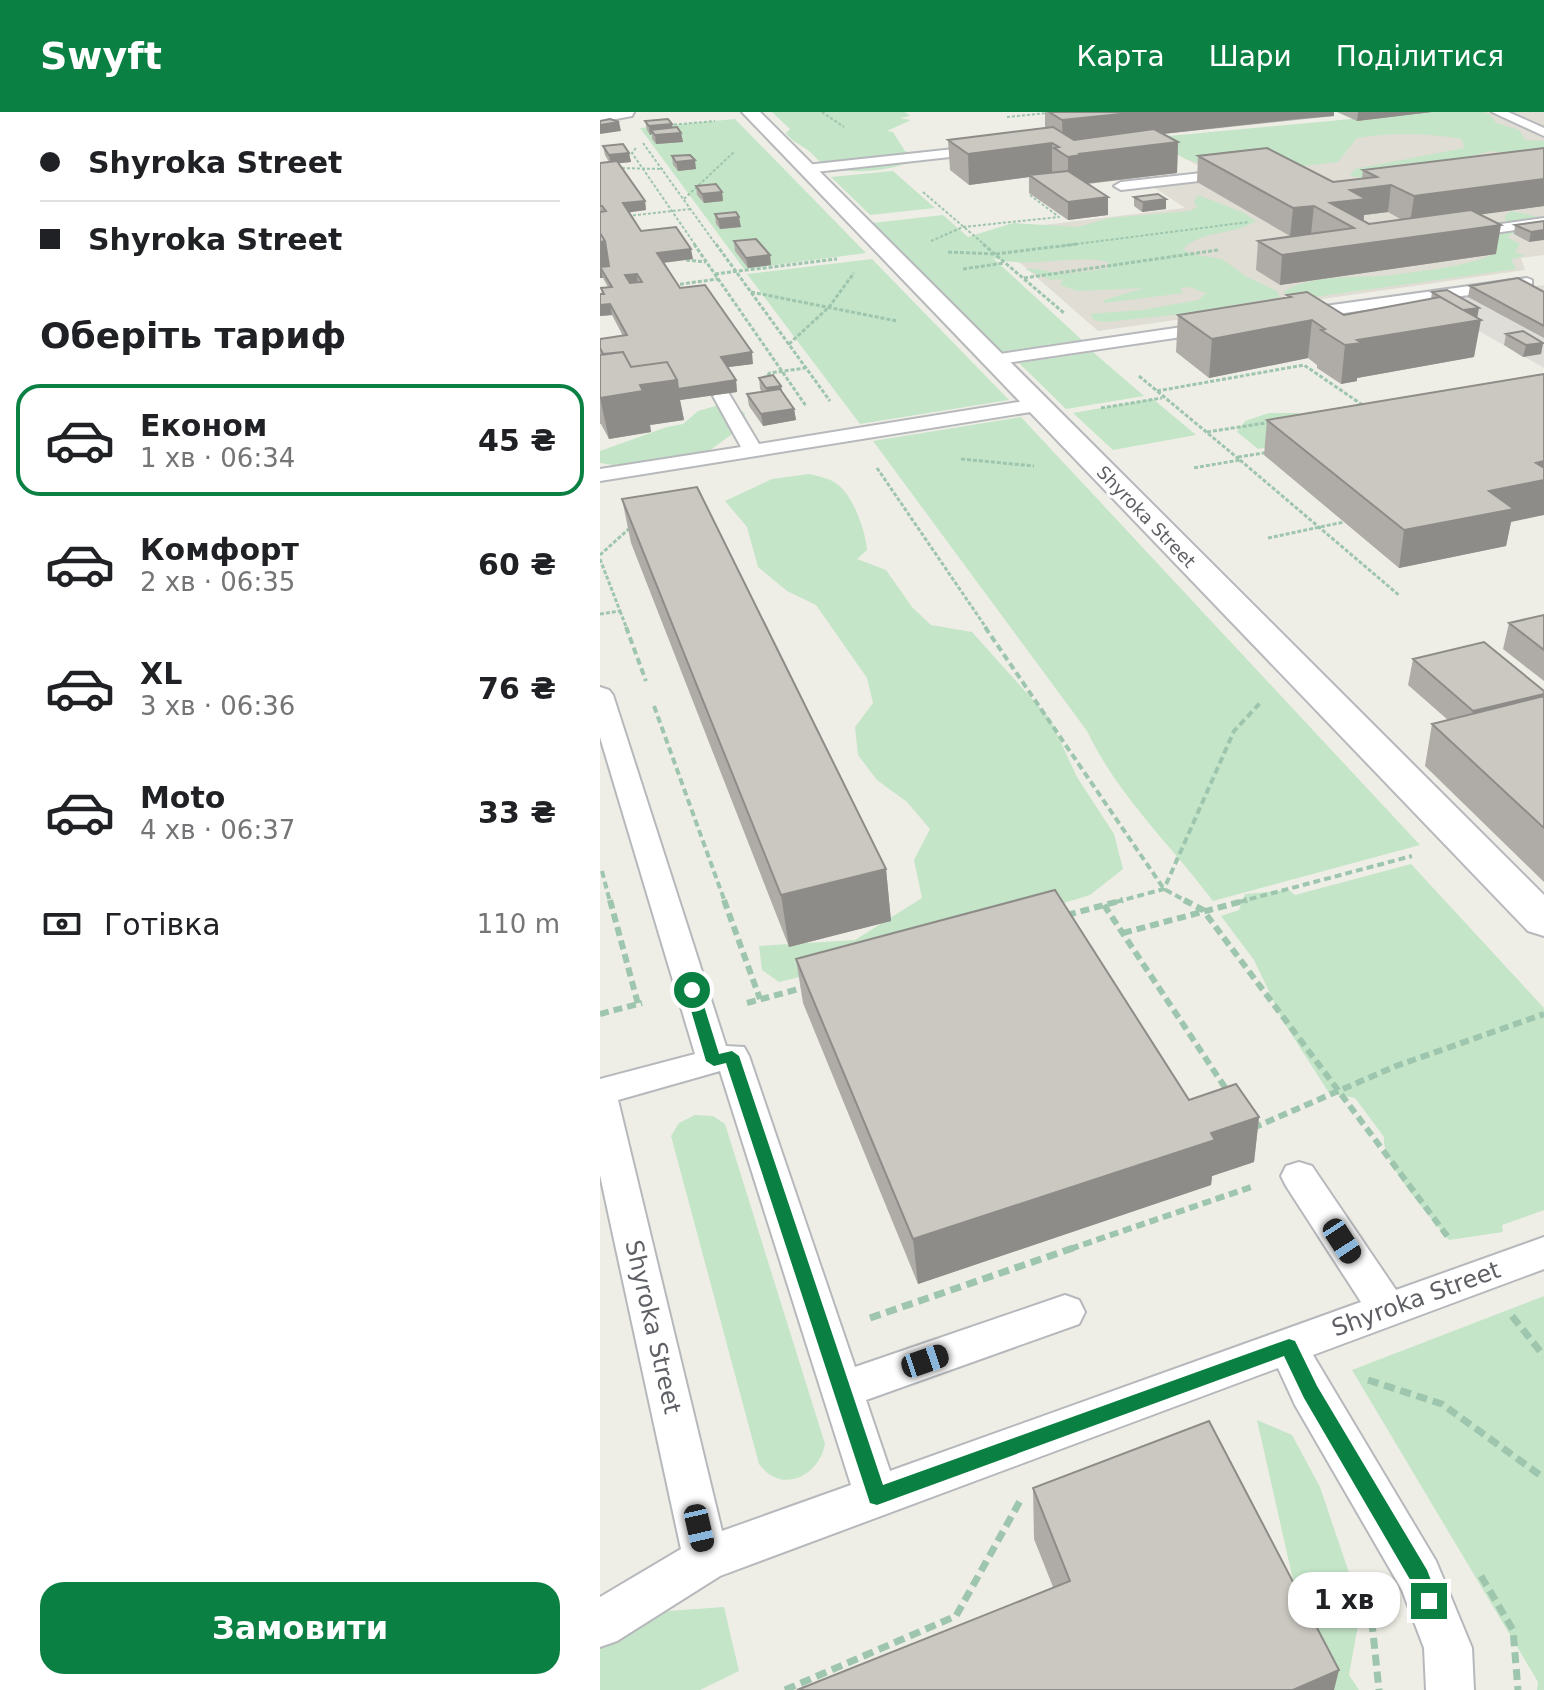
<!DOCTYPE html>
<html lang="uk">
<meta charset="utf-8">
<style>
:root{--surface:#fff;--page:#f6f6f6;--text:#202124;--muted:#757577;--line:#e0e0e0;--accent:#0b8043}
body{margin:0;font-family:"DejaVu Sans",sans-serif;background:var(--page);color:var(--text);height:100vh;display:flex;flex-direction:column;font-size:30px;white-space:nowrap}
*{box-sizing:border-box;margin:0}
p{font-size:26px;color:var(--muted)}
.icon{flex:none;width:44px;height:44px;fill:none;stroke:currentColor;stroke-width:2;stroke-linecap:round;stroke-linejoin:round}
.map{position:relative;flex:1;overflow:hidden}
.panel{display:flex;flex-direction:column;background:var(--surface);width:600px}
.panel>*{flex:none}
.banner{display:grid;align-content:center;height:176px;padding:0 40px;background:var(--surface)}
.end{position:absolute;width:36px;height:36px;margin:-18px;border:10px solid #0b8043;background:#fff;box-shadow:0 0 0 4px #fff}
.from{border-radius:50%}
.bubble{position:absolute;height:56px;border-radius:24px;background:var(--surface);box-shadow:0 2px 6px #0004;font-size:26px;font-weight:700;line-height:56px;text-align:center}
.car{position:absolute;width:24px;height:48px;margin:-24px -12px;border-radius:10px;box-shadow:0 0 6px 2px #0007;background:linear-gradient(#222 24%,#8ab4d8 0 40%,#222 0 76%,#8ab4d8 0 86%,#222 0)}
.banner b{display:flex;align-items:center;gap:28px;height:76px;font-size:30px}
.banner b+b{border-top:2px solid var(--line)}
.banner i{width:20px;height:20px;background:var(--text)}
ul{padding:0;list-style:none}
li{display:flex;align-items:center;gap:24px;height:112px;margin:0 16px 12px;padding:0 24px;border:4px solid transparent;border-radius:24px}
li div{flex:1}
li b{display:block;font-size:30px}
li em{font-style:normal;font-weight:700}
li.active{border-color:var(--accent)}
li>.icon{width:72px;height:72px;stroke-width:1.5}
h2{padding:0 40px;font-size:36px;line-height:96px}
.pay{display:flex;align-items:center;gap:20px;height:88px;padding:0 40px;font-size:30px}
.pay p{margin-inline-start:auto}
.action{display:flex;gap:16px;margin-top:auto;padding:16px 40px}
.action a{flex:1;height:92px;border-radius:24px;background:var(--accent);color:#fff;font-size:32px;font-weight:700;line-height:92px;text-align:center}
header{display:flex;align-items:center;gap:48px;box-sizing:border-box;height:112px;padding:0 40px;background:var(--accent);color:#fff}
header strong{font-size:38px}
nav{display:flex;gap:44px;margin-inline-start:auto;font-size:28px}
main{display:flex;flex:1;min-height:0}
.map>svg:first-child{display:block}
</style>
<header>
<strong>Swyft</strong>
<nav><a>Карта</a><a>Шари</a><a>Поділитися</a></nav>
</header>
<main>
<section class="panel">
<div class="banner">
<b><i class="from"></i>Shyroka Street</b>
<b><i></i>Shyroka Street</b>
</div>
<h2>Оберіть тариф</h2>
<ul>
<li class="active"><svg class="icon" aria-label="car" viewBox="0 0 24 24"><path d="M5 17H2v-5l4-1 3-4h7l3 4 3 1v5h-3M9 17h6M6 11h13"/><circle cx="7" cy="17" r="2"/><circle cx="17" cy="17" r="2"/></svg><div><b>Економ</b><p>1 хв · 06:34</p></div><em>45 ₴</em></li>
<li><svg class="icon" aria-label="car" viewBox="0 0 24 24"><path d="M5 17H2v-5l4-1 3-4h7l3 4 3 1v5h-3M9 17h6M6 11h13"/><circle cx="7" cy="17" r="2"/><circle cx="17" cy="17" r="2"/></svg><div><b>Комфорт</b><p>2 хв · 06:35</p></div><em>60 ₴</em></li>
<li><svg class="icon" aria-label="car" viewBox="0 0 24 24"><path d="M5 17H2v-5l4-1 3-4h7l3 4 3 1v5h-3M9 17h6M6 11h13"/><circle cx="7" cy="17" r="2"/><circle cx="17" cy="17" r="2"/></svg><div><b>XL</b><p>3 хв · 06:36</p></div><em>76 ₴</em></li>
<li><svg class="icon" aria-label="car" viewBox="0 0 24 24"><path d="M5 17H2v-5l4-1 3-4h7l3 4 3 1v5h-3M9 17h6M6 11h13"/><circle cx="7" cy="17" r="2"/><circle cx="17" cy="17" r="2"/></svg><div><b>Moto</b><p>4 хв · 06:37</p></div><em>33 ₴</em></li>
</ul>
<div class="pay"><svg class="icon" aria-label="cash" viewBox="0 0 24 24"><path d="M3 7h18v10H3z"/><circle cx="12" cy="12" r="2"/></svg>Готівка<p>110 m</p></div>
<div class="action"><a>Замовити</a></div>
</section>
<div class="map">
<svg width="944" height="1578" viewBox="0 0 944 1578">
<rect width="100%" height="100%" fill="#efeee6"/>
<path fill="#deddd8" d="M 944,173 L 944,256 L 830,191 Z"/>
<path fill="#dfddd4" d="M 861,0 L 944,0 L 944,143 L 921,146 L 925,158 L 498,219 L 385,120 L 585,96 L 552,74 L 618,65 L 565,35 Z"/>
<path fill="#c4e5c8" d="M 172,0 L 305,0 L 310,4 L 299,6 L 311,8 L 287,19 L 293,20 L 305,39 L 321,45 C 298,58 256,64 230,55 C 219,52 214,42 205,36 C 197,31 192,29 186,21 L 190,17 Z
M 826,0 L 883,0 L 890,3 L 896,11 L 919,18 L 925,28 L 944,29 L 944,45 L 891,39 L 777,68 L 750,64 L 755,57 L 864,36 L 862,27 C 825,21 793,20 757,26 L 738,50 L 695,55 L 626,58 L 585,47 L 567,36 L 526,28 Z
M 135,7 L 266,141 L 144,157 L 40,16 Z
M 293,59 L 335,96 L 270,103 L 231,65 Z
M 598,83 L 644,101 L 656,109 C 632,124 604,117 583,137 L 591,142 L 622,147 L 647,165 L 677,179 L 680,185 L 583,202 L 505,210 L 494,208 L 490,202 L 541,198 L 599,188 L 606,181 L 590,175 L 580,176 L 583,181 L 504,191 L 504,188 L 544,176 L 478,179 L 460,173 L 463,167 L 451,168 L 425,157 C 438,156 445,159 457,161 C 474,162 492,159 509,156 L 508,150 C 470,141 431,158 393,146 L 482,228 L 399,240 L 273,111 L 343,103 L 368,125 L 413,111 L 478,115 L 510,106 L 590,99 L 597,95 L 594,89 Z
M 911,99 L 944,106 L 944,117 L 917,119 L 907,125 L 920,132 L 915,140 L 925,144 L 911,147 L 916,157 L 692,188 L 684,180 C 707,162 764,166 793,163 C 826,158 866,155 896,141 L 878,114 L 906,111 L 905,104 Z
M 272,147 L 409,288 L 260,312 L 147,162 Z
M 493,240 L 544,284 L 466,297 L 419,251 Z
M 553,287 L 596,323 L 513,338 L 473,301 Z
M 126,291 L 145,301 L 143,314 L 109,339 L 20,354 L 0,351 L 0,339 L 67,315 L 83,312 L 98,299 Z
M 669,301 L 698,301 L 725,312 L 681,333 L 658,337 L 637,320 L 645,309 Z
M 421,305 L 820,733 L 613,789 C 570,732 518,684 487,619 L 273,329 Z
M 209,362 C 217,364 227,366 234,370 C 252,379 266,420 267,438 L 257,447 L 286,458 L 312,495 L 331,513 L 372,520 L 450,607 L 477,665 L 514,722 L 523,757 L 490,783 L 316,836 L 179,870 L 162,858 L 159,834 L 255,828 L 322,786 L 314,748 L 330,717 L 307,690 L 277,668 L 258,643 L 255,615 L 273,591 L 267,566 L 216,493 L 187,479 L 158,455 L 147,415 L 125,389 L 172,367 Z
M 811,752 L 944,896 L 944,1098 L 902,1113 L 903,1120 L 849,1128 C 832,1106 781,1052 784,1025 L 755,986 L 729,981 L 683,909 L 654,848 L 621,804 L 639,798 L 645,782 L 689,778 L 695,783 Z
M 95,1003 L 113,1004 L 125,1012 L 225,1332 C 219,1364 182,1383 159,1352 L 71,1024 L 79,1011 Z
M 944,1184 L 944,1578 L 937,1578 L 938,1570 L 752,1258 Z
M 657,1308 L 692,1323 L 720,1375 L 761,1496 L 749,1563 L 759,1578 L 730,1578 L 700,1499 Z
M 124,1495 L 139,1559 L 100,1578 L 0,1578 L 0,1534 L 68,1499 Z"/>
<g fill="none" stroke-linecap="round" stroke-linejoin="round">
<g stroke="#b6b8bc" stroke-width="4">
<path id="service" d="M 892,0 L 908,0 L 944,16 L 944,24 Z
M 391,33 L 397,37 L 395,40 L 206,61 L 200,57 L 206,53 Z
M 637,57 L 643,61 L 642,64 L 521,78 L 514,74 L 521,70 Z
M 944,106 L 944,114 L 859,126 L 852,122 L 859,118 Z
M 927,166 L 932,168 L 932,174 L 696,208 L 688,203 L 696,198 Z
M 616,210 L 624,215 L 622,219 L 393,253 L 384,248 L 393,243 Z
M 122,279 L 128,280 L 159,332 L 437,287 L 446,293 L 437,299 L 0,369 L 0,357 L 141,335 L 113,284 Z
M 0,575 L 9,578 L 13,583 L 126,934 L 144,935 L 149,944 L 255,1255 L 465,1183 L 479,1188 L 485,1200 L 479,1212 L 266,1288 L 290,1359 L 761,1190 L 686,1074 L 681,1064 L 686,1054 L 699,1050 L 712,1054 L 796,1178 L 944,1125 L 944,1157 L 713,1243 L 836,1449 L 872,1536 L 874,1578 L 826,1578 L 824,1536 L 802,1478 L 695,1293 L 678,1256 L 120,1464 L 17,1529 L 0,1535 L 0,1485 L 81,1437 L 0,1063 L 0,967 L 95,942 L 0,625 ZM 120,959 L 251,1373 L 122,1419 L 18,988 Z"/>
</g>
<g stroke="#b6b8bc" stroke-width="4">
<path id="tertiary" d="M 0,0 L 34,0 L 32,4 L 0,10 Z
M 142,0 L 160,0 L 944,783 L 944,824 L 928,819 Z"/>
</g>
<path stroke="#9ec5ad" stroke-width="2" stroke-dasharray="3 2" stroke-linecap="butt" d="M 222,0 L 244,15
M 407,5 L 458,0
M 69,13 L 115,9
M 43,31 L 117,134
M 36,36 L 32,41 L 96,134
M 17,56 L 63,57
M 323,80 L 386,134
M 84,87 L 135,39
M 28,104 L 90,97
M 331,129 L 363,115 L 459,105 L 430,83
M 461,134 L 649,110"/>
<path stroke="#9ec5ad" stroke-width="3" stroke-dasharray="4 2" stroke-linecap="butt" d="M 94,132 L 206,294
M 116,132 L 230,289
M 383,132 L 464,201
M 348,140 L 395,142 L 477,132
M 86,148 L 106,150
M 363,157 L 404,151
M 115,162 L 237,147
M 424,166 L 618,138
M 74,173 L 118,167
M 151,180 L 297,209
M 189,232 L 229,195 L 254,161
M 539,264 L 640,348 L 593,356
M 163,267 L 170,261 L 205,256
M 557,279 L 704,253 L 764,294
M 501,296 L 562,286
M 607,320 L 672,310
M 638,345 L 670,340
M 361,347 L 434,354
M 640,348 L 800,484
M 277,356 L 387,517
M 668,426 L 744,410
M 0,443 L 32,414
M 0,447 L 20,499 L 0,502
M 20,499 L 27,517"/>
<path stroke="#9ec5ad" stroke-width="4" stroke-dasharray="7 4" stroke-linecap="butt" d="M 26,515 L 46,569
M 385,515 L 564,777 L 588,790
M 54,594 L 125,790
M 2,759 L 10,790
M 516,790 L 564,777 L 634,619 L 662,589
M 639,790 L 812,744"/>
<path stroke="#9ec5ad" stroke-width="6" stroke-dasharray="9 5" stroke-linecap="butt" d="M 10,788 L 38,892
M 124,788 L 160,887
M 584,788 L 603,798 L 848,1125
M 504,793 L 628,980
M 467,803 L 523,788
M 523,821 L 647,788
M 147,891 L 206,875
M 0,902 L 42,891
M 653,1016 L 796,954 L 944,902
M 470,1137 L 654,1074"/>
<path stroke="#9ec5ad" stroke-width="7" stroke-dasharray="11 6" stroke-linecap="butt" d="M 912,1204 L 944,1244
M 270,1206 L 476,1135
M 768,1268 L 842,1292 L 944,1366
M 881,1464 L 913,1518 L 918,1578
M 770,1492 L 779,1578
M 185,1578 L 356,1504 L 420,1389"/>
<use href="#service" fill="#fff" fill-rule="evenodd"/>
<use href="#tertiary" fill="#fff" fill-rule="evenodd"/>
</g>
<path fill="#afaca7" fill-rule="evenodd" d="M 445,0 L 734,0 L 734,4 L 563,22 L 578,30 L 577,61 L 488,72 L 508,103 L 468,108 L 429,81 L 429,65 L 369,73 L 350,58 L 348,28 L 445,16 Z
M 737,0 L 832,0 L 757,9 Z
M 45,9 L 73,16 L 81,21 L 83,30 L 56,32 L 52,27 L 52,22 L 50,23 L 47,18 Z
M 3,34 L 29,41 L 31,50 L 19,51 L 45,89 L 46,98 L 29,100 L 41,119 L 93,147 L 64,151 L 80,176 L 153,252 L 127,255 L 136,268 L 137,280 L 80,288 L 84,308 L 50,313 L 51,320 L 9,327 L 1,312 L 0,312 L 0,227 L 23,224 L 12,203 L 0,204 L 0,182 L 2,182 L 1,176 L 8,175 L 3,166 L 0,166 L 0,51 L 9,50 L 5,43 Z
M 944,36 L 944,94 L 879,102 L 896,142 L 680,173 L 656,158 L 658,129 L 690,124 L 597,70 L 598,44 L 733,70 L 762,66 L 763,58 ZM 788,100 L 802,108 L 769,112 L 764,109 L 764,103 Z
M 72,44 L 96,57 L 78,59 L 73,53 Z
M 96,74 L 122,80 L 123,89 L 104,91 L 97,83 Z
M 534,85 L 566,97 L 542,100 L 534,94 Z
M 115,102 L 141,115 L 120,117 L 116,112 Z
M 944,109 L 929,130 L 914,122 L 915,113 Z
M 134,129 L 170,143 L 171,153 L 148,156 L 135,139 Z
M 870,174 L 944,180 L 944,226 L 868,185 Z
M 832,180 L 877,205 L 874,245 L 757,266 L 757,269 L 741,272 L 717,256 L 717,253 L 708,246 L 609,266 L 576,240 L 578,203 L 687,186 L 687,183 L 744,203 L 831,187 Z
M 906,222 L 943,231 L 941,242 L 923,245 L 904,233 Z
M 159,266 L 181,274 L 182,280 L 194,297 L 196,308 L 163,314 L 149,294 L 147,282 L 162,280 L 160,277 Z
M 667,308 L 911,410 L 906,434 L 799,456 L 664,343 Z
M 22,387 L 286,757 L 291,809 L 189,835 L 31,431 Z
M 944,503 L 944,569 L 903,537 L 909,511 Z
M 813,547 L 944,579 L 944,770 L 825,654 L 832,612 L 848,608 L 808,573 Z
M 196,847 L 589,988 L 659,1005 L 654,1050 L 612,1064 L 611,1073 L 318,1172 L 203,891 Z
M 433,1376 L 734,1578 L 453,1475 L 434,1427 Z"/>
<path fill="#8e8c88" d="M 540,0 L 698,0 L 697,7 L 463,33 L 462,8 Z
M 698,0 L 734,0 L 734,4 L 697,7 Z
M 758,0 L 832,0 L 757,9 Z
M 19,10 L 21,19 L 0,22 L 0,13 Z
M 72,12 L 74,20 L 51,18 L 52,22 L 50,23 L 49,14 Z
M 81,21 L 83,30 L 56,32 L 55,23 Z
M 578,30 L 577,61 L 481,72 L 468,76 L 468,45 L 478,42 Z
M 452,31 L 452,62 L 369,73 L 368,42 Z
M 29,41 L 31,50 L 11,52 L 9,43 Z
M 95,48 L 96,57 L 78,59 L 76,50 Z
M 944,67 L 944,94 L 810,112 L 814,84 Z
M 791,73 L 788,100 L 764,103 L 763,114 L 730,91 L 750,78 Z
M 122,80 L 123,89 L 104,91 L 102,82 Z
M 508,85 L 508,103 L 468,108 L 468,90 Z
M 566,87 L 566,97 L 542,100 L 543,90 Z
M 45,89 L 46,98 L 25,101 L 23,91 Z
M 714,94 L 711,122 L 690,125 L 693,96 Z
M 139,105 L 141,115 L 120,117 L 118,107 Z
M 901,113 L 896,142 L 680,173 L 682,143 Z
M 944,118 L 944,128 L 929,130 L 931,120 Z
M 5,129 L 11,164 L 0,155 L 3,166 L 0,166 L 0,130 Z
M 91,137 L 93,147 L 59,151 L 57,141 Z
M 170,143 L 171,153 L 148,156 L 146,146 Z
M 37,162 L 38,172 L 27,174 L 25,163 Z
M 10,192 L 12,203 L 0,204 L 0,193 Z
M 879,196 L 877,207 L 863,198 Z
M 712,208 L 708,246 L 609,266 L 612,227 Z
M 881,208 L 874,245 L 757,266 L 757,269 L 741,272 L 745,233 L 757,228 Z
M 943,231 L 941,242 L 923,245 L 926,233 Z
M 152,240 L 153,252 L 122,256 L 121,245 Z
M 77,268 L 136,268 L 137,280 L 80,288 L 84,308 L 50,313 L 51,320 L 9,327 L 0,286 L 40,273 Z
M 181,274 L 183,286 L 168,288 L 166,276 Z
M 194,297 L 196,308 L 163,314 L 161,302 Z
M 944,349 L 944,403 L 911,410 L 906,434 L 799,456 L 804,418 L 889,379 L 936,351 Z
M 944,582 L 944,592 L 867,626 L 873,599 Z
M 286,757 L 291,809 L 189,835 L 181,783 Z
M 659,1005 L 654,1050 L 612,1064 L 611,1073 L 318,1172 L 313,1127 L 611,1021 Z
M 739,1558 L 734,1578 L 693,1578 Z"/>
<path fill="#cbc8c2" stroke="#8e8c88" stroke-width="2" fill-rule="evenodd" d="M 449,0 L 540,0 L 462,8 Z
M 10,7 L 19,10 L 0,13 L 0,9 Z
M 68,7 L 72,12 L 49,14 L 45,9 Z
M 77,15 L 81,21 L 55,23 L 51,18 Z
M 453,15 L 474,28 L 554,17 L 578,30 L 478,42 L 481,43 L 468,45 L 454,36 L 459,35 L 452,31 L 368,42 L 348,28 Z
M 23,32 L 29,41 L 9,43 L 3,34 Z
M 667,36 L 733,70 L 777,65 L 763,58 L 944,36 L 944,67 L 814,84 L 791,73 L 750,78 L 766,87 L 730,91 L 769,112 L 871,98 L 901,113 L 682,143 L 658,129 L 754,116 L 714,94 L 693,96 L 598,44 Z
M 90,43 L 95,48 L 76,50 L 72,44 Z
M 17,49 L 45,89 L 23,91 L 41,119 L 76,115 L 91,137 L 57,141 L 80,176 L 105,173 L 152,240 L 121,245 L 136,268 L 78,277 L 77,268 L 67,250 L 31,255 L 23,240 L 3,242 L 0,236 L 0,227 L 27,223 L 10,192 L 0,193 L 0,182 L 4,182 L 1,176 L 12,175 L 0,155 L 9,154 L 5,129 L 0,121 L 0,100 L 6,99 L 2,94 L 0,94 L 0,51 ZM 37,162 L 42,170 L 30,171 L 25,163 Z
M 468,59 L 508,85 L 468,90 L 429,63 Z
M 116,72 L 122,80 L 102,82 L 96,74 Z
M 558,82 L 566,87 L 543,90 L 534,85 Z
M 136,100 L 139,105 L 118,107 L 115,102 Z
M 944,109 L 944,118 L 931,120 L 915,113 Z
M 0,121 L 5,129 L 0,130 Z
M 156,127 L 170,143 L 146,146 L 134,129 Z
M 918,166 L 944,180 L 944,214 L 870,174 Z
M 847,178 L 879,196 L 863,198 L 832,180 Z
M 707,180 L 744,203 L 840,185 L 881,208 L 757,228 L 762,231 L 745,233 L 721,218 L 725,217 L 712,208 L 612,227 L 578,203 L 691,185 L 687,183 Z
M 923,219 L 943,231 L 926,233 L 906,222 Z
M 23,240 L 31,255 L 67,250 L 77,268 L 40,273 L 43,279 L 0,286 L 0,243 Z
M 944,262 L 944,349 L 936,351 L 944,356 L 944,368 L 889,379 L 914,397 L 804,418 L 667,308 Z
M 173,263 L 181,274 L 166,276 L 159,266 Z
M 180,277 L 194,297 L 161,302 L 147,282 Z
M 97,375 L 286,757 L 181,783 L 22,387 Z
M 944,503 L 944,538 L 909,511 Z
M 884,530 L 944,579 L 944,582 L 873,599 L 813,547 Z
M 944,584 L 944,716 L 832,612 Z
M 455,778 L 589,988 L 636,972 L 659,1005 L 611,1021 L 615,1028 L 313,1127 L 196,847 Z
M 609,1309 L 739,1558 L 693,1578 L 197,1578 L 470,1469 L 433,1376 Z"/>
<path fill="#0b8043" d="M 92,873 L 99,878 L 119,942 L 132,939 L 139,944 L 283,1373 L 689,1227 L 695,1229 L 717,1274 L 827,1458 L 839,1489 L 836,1496 L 829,1499 L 822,1496 L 812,1471 L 704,1286 L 684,1244 L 277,1393 L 270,1391 L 126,951 L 114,954 L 106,949 L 85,878 Z"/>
<g text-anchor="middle" stroke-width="6" stroke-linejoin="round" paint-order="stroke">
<g font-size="18" fill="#5e6065" stroke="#fff">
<text transform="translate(546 405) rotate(46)" y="6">Shyroka Street</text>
</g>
<g font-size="24" fill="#5e6065" stroke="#fff">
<text transform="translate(816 1187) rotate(-20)" y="8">Shyroka Street</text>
<text transform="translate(53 1215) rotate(77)" y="8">Shyroka Street</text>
</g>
</g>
</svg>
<i class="end from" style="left:92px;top:878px"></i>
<i class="end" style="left:829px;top:1489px"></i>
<div class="bubble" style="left:688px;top:1460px;width:112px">1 хв</div>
<i class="car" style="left:742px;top:1129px;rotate:147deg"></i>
<i class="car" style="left:325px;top:1249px;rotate:71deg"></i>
<i class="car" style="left:99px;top:1416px;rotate:167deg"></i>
</div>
</main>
